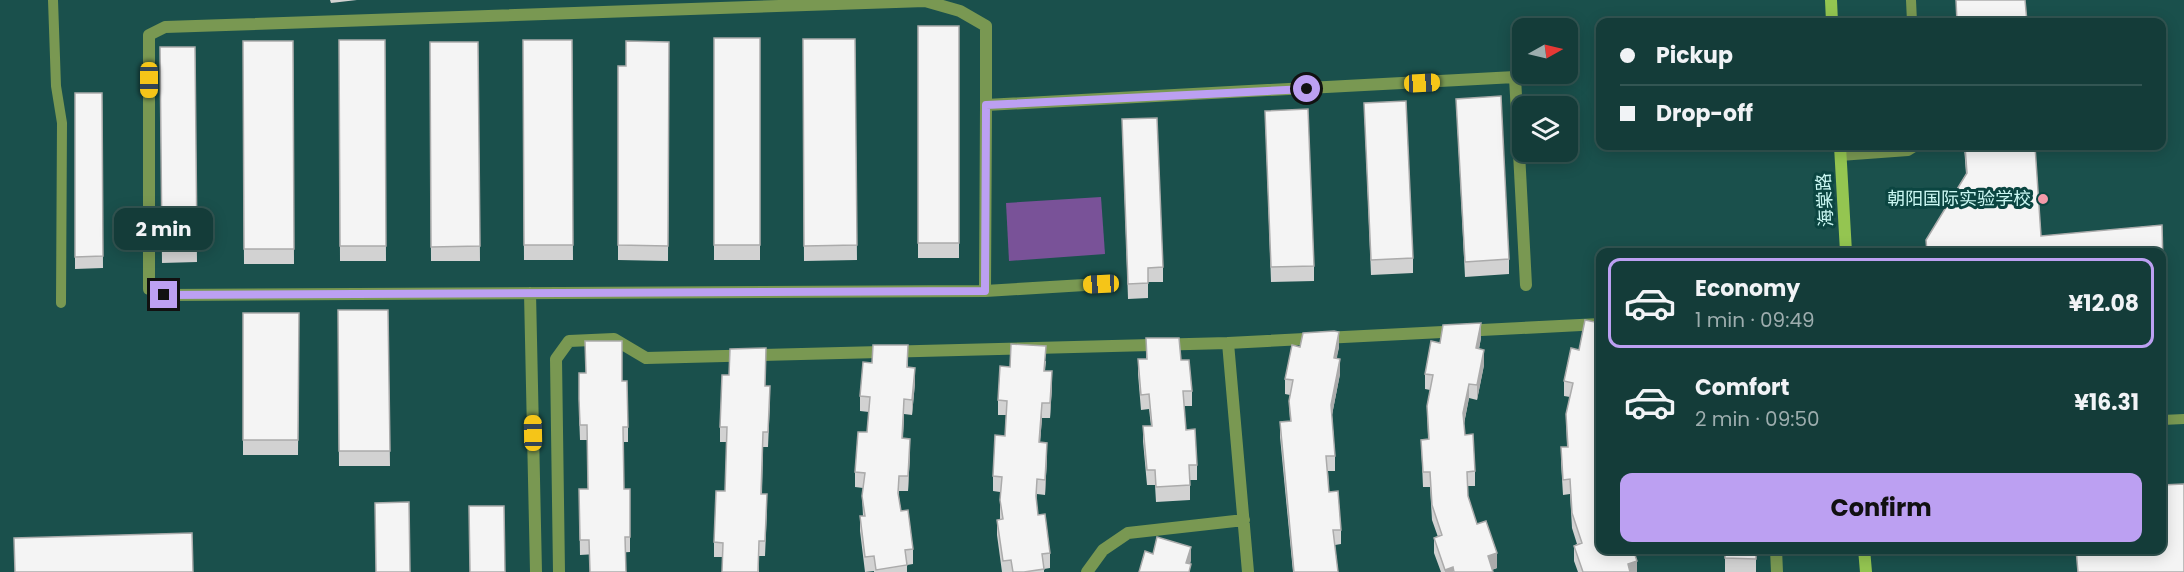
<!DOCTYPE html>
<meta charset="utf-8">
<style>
:root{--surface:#143c39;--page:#1d4341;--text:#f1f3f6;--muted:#9dadae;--line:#335653;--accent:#bca0f2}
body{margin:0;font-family:Poppins,"Noto Sans SC",sans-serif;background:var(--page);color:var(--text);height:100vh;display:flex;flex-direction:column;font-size:22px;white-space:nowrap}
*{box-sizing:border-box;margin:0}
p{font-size:20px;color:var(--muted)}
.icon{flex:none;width:33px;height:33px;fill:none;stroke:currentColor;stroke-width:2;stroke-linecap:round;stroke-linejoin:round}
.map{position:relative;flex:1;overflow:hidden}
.drawer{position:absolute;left:1596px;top:248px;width:570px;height:306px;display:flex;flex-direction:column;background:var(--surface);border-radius:12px;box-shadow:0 3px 15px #0003,0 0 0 2px var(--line)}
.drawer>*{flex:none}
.guide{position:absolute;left:1596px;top:18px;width:570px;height:132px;border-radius:12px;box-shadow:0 3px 15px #0003,0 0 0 2px var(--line);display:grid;align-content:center;height:132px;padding:0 24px;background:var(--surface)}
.needle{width:39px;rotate:82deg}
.tools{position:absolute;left:1512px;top:18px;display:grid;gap:12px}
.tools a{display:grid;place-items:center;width:66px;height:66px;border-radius:12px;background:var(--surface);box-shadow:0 3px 15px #0003,0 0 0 2px var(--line);font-size:30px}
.end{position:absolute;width:27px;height:27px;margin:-14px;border:8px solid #bca0f2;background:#111;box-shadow:0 0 0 3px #111}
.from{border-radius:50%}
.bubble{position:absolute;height:42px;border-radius:12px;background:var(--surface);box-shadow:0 3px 15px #0003,0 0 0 2px var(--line);font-size:20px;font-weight:700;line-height:42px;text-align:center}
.car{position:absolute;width:18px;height:36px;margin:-18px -9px;border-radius:8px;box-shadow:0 0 4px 2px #0007;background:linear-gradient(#f5c518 24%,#345 0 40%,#f5c518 0 76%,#345 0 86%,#f5c518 0)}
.guide b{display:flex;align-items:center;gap:21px;height:57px;font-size:22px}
.guide b+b{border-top:2px solid var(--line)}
.guide i{width:15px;height:15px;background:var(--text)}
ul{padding:10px 0 0;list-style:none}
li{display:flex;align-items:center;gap:18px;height:90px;margin:0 12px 9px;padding:0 12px;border:3px solid transparent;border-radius:12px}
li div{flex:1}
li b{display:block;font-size:22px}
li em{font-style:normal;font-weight:700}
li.selected{border-color:var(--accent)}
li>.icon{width:54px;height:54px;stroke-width:1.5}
.cta{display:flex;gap:12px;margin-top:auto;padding:12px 24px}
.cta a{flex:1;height:69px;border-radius:12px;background:var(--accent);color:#111;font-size:24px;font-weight:700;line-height:69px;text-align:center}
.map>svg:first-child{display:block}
</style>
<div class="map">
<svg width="2184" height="572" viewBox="0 0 2184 572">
<rect width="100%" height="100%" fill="#1a504c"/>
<path fill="#795298" d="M 1101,197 L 1105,254 L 1009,261 L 1006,203 Z"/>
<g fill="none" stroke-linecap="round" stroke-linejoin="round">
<path stroke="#799852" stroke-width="10" d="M 53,0 L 56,86 L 62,123 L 61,303
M 1911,0 L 1912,22
M 1840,156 L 1908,151 L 1916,146
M 2162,420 L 2184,419"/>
<path stroke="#799852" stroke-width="12" d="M 1101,284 L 985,291 L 986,105 L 1515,77 L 1526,285
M 985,291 L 164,295 L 149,289 L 149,35 L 165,27 L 925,1 L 960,11 L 986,26 L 986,105
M 530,293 L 536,572
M 1776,549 L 1777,572
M 559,572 L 556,359 L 569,341 L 614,339 L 646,358 L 1228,343
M 1087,572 L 1103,550 L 1128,533 L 1244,520
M 1248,572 L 1228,343 L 1600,324"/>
<path stroke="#94c551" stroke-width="12" d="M 1831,0 L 1832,22
M 1840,146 L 1846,252
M 1864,549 L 1866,572"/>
</g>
<path fill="#d2d2d2" d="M 330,0 L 357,0 L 331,3 Z
M 918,26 L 959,26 L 959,258 L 918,258 Z
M 714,38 L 760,38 L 760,260 L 714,260 Z
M 803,39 L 855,39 L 857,260 L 804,261 Z
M 339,40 L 385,40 L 386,261 L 340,261 Z
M 523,40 L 572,40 L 573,260 L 524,260 Z
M 243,41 L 293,41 L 294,264 L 244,264 Z
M 430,42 L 478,42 L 480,261 L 431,261 Z
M 669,42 L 668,261 L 618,260 L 618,66 L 626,66 Z
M 160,47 L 195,47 L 197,262 L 162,263 Z
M 75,93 L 102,93 L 103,268 L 75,269 Z
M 1456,99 L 1509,259 L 1509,274 L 1465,277 Z
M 1364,103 L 1413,258 L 1413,273 L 1371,275 Z
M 1265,111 L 1314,266 L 1314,281 L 1271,282 Z
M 1122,119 L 1163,267 L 1163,282 L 1148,282 L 1148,298 L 1128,299 Z
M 1964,146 L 2035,146 L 2041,236 L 2162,225 L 2166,390 L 2162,390 L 2162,252 L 1926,252 L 1926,240 L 1966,174 Z
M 338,310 L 388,310 L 390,466 L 339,466 Z
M 243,313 L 299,313 L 298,455 L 243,455 Z
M 1146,338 L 1181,360 L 1192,391 L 1192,406 L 1184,406 L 1186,430 L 1197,465 L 1197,480 L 1190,480 L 1190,500 L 1156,502 L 1155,485 L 1147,485 L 1143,441 L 1143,426 L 1151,426 L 1149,409 L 1141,410 L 1138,374 L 1138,359 L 1146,359 Z
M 1481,338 L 1479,349 L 1484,365 L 1477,400 L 1469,398 L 1464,424 L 1465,435 L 1475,471 L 1475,486 L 1467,486 L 1468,496 L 1477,524 L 1497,568 L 1492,570 L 1493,572 L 1441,572 L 1434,553 L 1434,538 L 1438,537 L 1432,520 L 1430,487 L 1423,487 L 1421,440 L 1428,439 L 1427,406 L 1430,390 L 1425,389 L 1425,374 L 1440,343 Z
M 1300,347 L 1339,347 L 1336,359 L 1340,374 L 1332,415 L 1335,456 L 1335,471 L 1328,471 L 1329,492 L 1341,530 L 1341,544 L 1335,545 L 1338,572 L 1293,572 L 1280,437 L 1280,422 L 1290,421 L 1289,401 L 1290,395 L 1285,394 L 1285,379 Z
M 1571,348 L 1600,549 L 1637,572 L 1578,572 L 1574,561 L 1574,546 L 1577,544 L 1572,528 L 1570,494 L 1563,495 L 1561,462 L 1561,447 L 1567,447 L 1566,414 L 1570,397 L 1564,396 L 1564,381 Z
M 908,359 L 908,367 L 915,383 L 912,415 L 904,414 L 903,439 L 910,454 L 908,491 L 899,491 L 899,497 L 901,511 L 913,549 L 913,564 L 907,565 L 907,572 L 874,572 L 874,571 L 865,572 L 860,531 L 860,516 L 863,516 L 862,496 L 863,488 L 855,487 L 855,472 L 867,432 L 869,412 L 860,411 L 860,396 L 872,363 Z
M 1046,361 L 1045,371 L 1052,386 L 1050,418 L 1042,418 L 1040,442 L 1047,457 L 1045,495 L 1037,494 L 1036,501 L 1038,515 L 1050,553 L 1050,568 L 1044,569 L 1044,572 L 1002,572 L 997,535 L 997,520 L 1000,520 L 1000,492 L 993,491 L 993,476 L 1005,436 L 1006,415 L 998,415 L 998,400 L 1010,367 Z
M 622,381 L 628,427 L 628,442 L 623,442 L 624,489 L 630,537 L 630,552 L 580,555 L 579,489 L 588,489 L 587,440 L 580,440 L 579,414 Z
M 765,386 L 770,401 L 768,447 L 763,447 L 762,494 L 767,509 L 765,556 L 759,556 L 759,572 L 722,572 L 723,557 L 714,557 L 714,542 L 725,491 L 727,442 L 720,442 L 720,427 Z
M 1715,549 L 1764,549 L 1764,554 L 1756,554 L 1756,572 L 1725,572 L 1725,551 L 1715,551 Z"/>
<path fill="#ababab" d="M 1481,323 L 1481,338 L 1476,363 L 1476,348 Z
M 1339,332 L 1339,347 L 1334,373 L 1334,358 Z
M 1484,350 L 1484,365 L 1477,400 L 1477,385 Z
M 1340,359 L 1340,374 L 1331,420 L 1331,405 Z
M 915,368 L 915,383 L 912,415 L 912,400 Z
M 1052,371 L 1052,386 L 1050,418 L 1050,403 Z
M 1469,384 L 1469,398 L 1463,428 L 1463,413 Z
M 904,399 L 904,414 L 902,453 L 902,438 Z
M 1042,403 L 1042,418 L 1039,457 L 1039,442 Z
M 910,439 L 910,454 L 908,491 L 908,476 Z
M 1047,443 L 1047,457 L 1045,495 L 1045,480 Z
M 1191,547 L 1191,561 L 1188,572 L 1186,563 Z
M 1497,553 L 1497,568 L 1488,571 L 1488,556 Z
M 1637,561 L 1637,572 L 1628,572 L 1628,564 Z
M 1453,567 L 1453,572 L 1445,572 L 1445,570 Z"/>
<path fill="#f4f4f4" stroke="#ababab" stroke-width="1.5" d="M 1956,0 L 2025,0 L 2027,22 L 1957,22 Z
M 918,26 L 959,26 L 959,243 L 918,243 Z
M 714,38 L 760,38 L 760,245 L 714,245 Z
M 803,39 L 855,39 L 857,245 L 804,246 Z
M 339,40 L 385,40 L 386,246 L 340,246 Z
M 523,40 L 572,40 L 573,245 L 524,245 Z
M 243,41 L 293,41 L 294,249 L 244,249 Z
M 626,41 L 669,42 L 668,246 L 618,245 L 618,66 L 626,66 Z
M 430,42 L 478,42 L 480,246 L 431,247 Z
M 160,47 L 195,47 L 197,247 L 162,248 Z
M 75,93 L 102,93 L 103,256 L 75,257 Z
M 1501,96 L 1509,259 L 1465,262 L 1456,99 Z
M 1406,101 L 1413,258 L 1371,260 L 1364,103 Z
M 1308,109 L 1314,266 L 1271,267 L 1265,111 Z
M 1157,118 L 1163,267 L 1148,268 L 1148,283 L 1128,284 L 1122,119 Z
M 1965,146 L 2035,146 L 2041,236 L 2162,225 L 2166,378 L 2162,378 L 2162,252 L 1927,252 L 1926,240 L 1967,173 Z
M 338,310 L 388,310 L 390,451 L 339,451 Z
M 243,313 L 299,313 L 298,440 L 243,440 Z
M 1585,320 L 1600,323 L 1600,549 L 1633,549 L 1637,561 L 1628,564 L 1630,572 L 1583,572 L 1574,546 L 1582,543 L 1572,513 L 1570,479 L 1563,480 L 1561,447 L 1568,447 L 1566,414 L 1573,383 L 1564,381 L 1571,348 L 1579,350 Z
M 1481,323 L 1476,348 L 1484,350 L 1477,385 L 1469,384 L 1463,413 L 1465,435 L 1473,434 L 1475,471 L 1467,472 L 1468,496 L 1477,524 L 1486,521 L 1497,553 L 1488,556 L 1493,572 L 1454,572 L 1453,567 L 1445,570 L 1434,538 L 1442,535 L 1432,505 L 1430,472 L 1423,472 L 1421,440 L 1429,439 L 1427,406 L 1433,375 L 1425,374 L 1431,341 L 1440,343 L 1443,325 Z
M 1334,331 L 1339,332 L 1334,358 L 1340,359 L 1331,405 L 1335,456 L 1326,456 L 1329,492 L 1338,491 L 1341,530 L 1333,530 L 1338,572 L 1294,572 L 1280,422 L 1291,421 L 1289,401 L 1293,380 L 1285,379 L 1292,345 L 1300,347 L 1303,333 Z
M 1146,338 L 1179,338 L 1181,360 L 1189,360 L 1192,391 L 1183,391 L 1186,430 L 1195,429 L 1197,465 L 1189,465 L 1190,485 L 1156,487 L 1155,470 L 1147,470 L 1143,426 L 1152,426 L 1149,394 L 1141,395 L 1138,359 L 1147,359 Z
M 585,341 L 622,341 L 622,381 L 627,381 L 628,427 L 623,427 L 624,489 L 630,489 L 630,537 L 625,537 L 626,572 L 590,572 L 589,540 L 580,540 L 579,489 L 588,489 L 587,425 L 580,425 L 579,399 L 579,373 L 586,373 Z
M 1011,344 L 1046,346 L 1044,371 L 1052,371 L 1050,403 L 1042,403 L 1039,442 L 1047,443 L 1045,480 L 1037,479 L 1036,496 L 1038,515 L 1045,514 L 1050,553 L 1042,554 L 1044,569 L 1024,572 L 1013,572 L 1011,560 L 1003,561 L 997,520 L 1003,519 L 1000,500 L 1002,477 L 993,476 L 995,435 L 1005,436 L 1007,401 L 998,400 L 1000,366 L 1010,367 Z
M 873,345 L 908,345 L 907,367 L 915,368 L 912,400 L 904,399 L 902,438 L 910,439 L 908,476 L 899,476 L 898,493 L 901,511 L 908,510 L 913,549 L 905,550 L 907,565 L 876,570 L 874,556 L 865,557 L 860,516 L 865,516 L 862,496 L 865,473 L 855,472 L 858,432 L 867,432 L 870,397 L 860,396 L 863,362 L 872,363 Z
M 766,348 L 765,386 L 770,386 L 768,432 L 763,432 L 761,494 L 767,494 L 765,541 L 759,541 L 758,572 L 722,572 L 723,543 L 714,542 L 716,491 L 725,491 L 727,427 L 720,427 L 722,375 L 729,375 L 730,349 Z
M 2184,484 L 2184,572 L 2078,572 L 2076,549 L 2162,549 L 2162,485 Z
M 409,502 L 410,572 L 376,572 L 375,503 Z
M 469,506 L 504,506 L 505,572 L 470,572 Z
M 192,533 L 193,572 L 15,572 L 14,538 Z
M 1157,537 L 1191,547 L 1186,563 L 1191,564 L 1189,572 L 1139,572 L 1145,551 L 1153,554 Z
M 1725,549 L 1756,549 L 1756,559 L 1725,558 Z"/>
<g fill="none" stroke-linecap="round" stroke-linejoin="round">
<path stroke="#bca0f2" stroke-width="8" d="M 164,295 L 985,291 L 986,105 L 1307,89"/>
</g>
<circle fill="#f39aa9" stroke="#0b4541" stroke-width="2" cx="2043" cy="199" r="6"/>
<g text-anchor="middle" stroke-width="6" stroke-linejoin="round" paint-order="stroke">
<g font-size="18" fill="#cbf8f3" stroke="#0b4541" text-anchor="end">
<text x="2031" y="205">朝阳国际实验学校</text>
</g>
<g font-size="18" fill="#cbf8f3" stroke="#0b4541">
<text transform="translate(1825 200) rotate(-93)" y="6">海棠路</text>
</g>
</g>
</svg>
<div class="tools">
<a><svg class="needle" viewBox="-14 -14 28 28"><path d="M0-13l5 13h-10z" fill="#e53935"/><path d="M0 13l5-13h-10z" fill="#9dadae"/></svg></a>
<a><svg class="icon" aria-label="layers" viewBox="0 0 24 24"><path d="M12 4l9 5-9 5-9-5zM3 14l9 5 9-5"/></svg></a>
</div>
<i class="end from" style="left:1307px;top:89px"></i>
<i class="end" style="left:164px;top:295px"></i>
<div class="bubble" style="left:114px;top:208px;width:99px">2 min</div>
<i class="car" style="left:149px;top:80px;rotate:180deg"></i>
<i class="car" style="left:1422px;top:83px;rotate:87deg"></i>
<i class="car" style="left:1101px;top:284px;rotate:267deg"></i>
<i class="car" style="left:533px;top:433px;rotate:359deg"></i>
<div class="guide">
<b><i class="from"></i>Pickup</b>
<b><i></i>Drop-off</b>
</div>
<section class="drawer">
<ul>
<li class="selected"><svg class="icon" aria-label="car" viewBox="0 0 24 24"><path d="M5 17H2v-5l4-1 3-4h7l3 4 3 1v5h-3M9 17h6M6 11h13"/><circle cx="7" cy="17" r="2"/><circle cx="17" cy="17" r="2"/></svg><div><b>Economy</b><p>1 min · 09:49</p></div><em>¥12.08</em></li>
<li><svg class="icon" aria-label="car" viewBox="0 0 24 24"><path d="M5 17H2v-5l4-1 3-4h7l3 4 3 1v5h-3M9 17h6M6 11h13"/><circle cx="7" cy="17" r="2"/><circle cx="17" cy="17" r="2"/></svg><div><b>Comfort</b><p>2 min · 09:50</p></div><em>¥16.31</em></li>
</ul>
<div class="cta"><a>Confirm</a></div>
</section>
</div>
